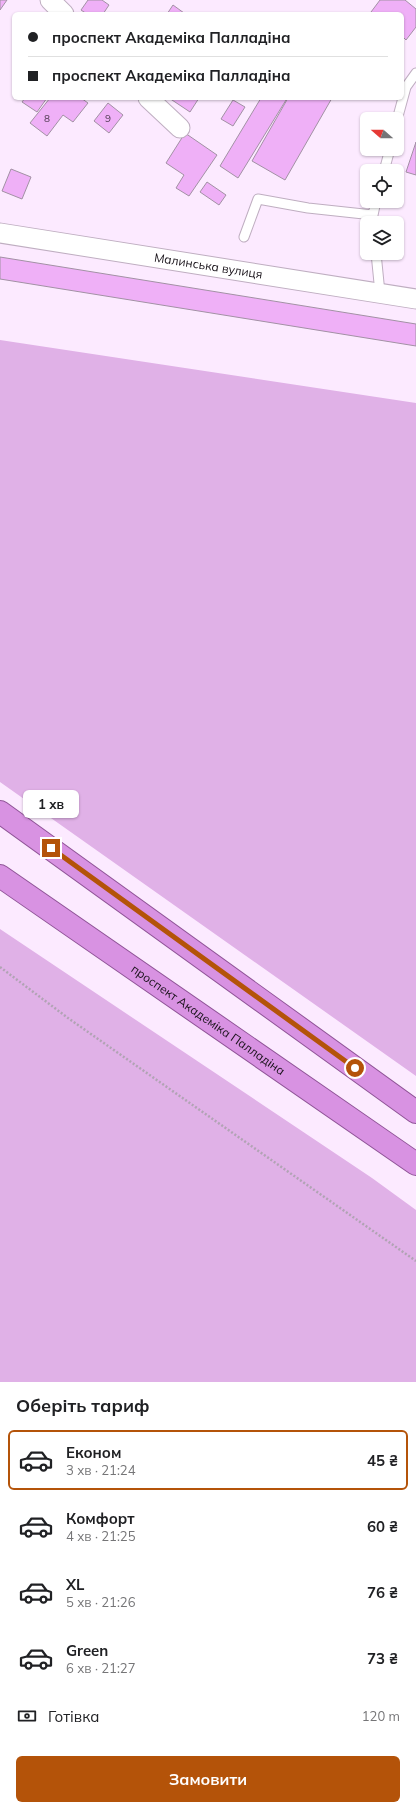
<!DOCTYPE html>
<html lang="uk">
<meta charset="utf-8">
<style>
:root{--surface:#fff;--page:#f2f2f2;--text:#202124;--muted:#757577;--line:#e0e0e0;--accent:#b45309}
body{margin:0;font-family:Mulish,sans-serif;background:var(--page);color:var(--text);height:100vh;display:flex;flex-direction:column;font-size:15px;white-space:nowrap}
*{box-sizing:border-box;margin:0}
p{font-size:13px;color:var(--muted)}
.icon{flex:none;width:22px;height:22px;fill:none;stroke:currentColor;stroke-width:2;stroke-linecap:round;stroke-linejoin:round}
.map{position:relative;height:1382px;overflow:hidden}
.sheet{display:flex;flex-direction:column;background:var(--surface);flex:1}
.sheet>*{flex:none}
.guide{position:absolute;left:12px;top:12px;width:392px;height:88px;border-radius:6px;box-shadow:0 1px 3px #0004;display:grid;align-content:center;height:88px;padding:0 16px;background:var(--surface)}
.needle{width:26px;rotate:290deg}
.tools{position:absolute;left:360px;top:112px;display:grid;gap:8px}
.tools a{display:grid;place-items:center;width:44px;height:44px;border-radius:6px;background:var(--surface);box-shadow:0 1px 3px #0004;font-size:20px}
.end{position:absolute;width:18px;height:18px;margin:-9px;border:5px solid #b45309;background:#fff;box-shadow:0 0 0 2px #fff}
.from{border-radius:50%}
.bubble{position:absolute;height:28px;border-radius:6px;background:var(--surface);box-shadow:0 1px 3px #0004;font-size:13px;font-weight:700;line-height:28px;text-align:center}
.guide b{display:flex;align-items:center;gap:14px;height:38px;font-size:15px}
.guide b+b{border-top:1px solid var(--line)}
.guide i{width:10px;height:10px;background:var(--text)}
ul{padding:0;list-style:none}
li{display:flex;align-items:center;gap:12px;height:60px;margin:0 8px 6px;padding:0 8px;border:2px solid transparent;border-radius:6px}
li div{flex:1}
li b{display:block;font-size:15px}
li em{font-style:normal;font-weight:700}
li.selected{border-color:var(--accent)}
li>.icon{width:36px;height:36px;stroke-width:1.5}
h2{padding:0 16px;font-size:18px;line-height:48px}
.pay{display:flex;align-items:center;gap:10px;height:44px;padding:0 16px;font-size:15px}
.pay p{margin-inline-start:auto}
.cta{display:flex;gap:8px;margin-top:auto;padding:8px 16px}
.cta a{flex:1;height:46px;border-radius:6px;background:var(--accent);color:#fff;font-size:16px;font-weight:700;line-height:46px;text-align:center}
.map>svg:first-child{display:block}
</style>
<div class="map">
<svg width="416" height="1382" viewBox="0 0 416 1382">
<rect width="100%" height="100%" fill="#fceaff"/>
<path fill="#e0b1e7" d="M 0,340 L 416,403 L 416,1076 L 0,782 Z
M 0,929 L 372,1178 L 416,1210 L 416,1382 L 0,1382 Z"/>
<path fill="#efb0f7" stroke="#a291a4" d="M 0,0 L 7,0 L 0,10 Z
M 88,0 L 102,0 L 109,5 L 103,14 L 87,14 L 81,10 Z
M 380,0 L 405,0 L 416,9 L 416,27 L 406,40 L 402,36 L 402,14 L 373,14 L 371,12 Z
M 173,5 L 184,13 L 183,14 L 167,14 Z
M 25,98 L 47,98 L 37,112 L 22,102 Z
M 50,98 L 81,98 L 88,103 L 73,122 L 63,115 L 47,136 L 30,123 Z
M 169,98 L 199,98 L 190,112 Z
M 261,98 L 283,98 L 286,100 L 238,178 L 220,166 Z
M 288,98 L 332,98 L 285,180 L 252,161 Z
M 233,100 L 245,107 L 233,126 L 221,119 Z
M 108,103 L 123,115 L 109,133 L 94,121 Z
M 185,133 L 217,155 L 189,196 L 176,188 L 184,175 L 166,163 Z
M 416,142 L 416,175 L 406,172 Z
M 11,169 L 31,177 L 22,199 L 2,191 Z
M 207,182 L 226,195 L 219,205 L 200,192 Z
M 0,257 L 416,324 L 416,346 L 0,279 Z"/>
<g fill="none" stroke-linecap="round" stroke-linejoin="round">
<g stroke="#bfaec1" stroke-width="11">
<path id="service" d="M 397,120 L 406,87 L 416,73
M 384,171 L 390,149
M 373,223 L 373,215 L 376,201
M 244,237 L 258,199 L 308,208 L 373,215
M 376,253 L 380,293"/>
</g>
<g stroke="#bfaec1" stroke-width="21">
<g id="minor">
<path d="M 50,0 L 64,14"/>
<path d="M 148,98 L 180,128"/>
<path id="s1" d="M 0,233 L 416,299"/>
</g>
</g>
<g stroke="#8f5497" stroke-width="24">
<g id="trunk">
<path d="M 0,812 L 416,1112"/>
<path id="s2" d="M 0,876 L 416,1164"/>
</g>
</g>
<path stroke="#b1a3b4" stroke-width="2.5" stroke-dasharray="2 2" stroke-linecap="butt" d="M 0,967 L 68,1018 L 416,1261"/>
<use href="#service" stroke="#fff" stroke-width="9"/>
<use href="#minor" stroke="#fff" stroke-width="19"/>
<use href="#trunk" stroke="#d892e2" stroke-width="22"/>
</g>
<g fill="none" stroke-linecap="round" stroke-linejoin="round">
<path stroke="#b45309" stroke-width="5" d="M 51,848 L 355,1068"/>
</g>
<g text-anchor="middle" stroke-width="3.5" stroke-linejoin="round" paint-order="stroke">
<g font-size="10" fill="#4e3a50">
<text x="47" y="122">8</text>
<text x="108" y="122">9</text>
</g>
<g font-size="12" fill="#181219" stroke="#fceaff">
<text dy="4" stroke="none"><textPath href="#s1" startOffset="211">Малинська вулиця</textPath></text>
<text dy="4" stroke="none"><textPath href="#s2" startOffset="253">проспект Академіка Палладіна</textPath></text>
</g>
</g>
</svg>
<div class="tools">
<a><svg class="needle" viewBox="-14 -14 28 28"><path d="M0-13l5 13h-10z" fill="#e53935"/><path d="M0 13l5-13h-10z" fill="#757577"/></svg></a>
<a><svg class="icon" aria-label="locate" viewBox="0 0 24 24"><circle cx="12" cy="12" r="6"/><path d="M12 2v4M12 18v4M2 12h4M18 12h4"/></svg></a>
<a><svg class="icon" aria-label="layers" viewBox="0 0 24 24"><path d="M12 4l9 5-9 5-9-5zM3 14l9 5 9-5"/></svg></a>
</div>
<i class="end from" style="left:355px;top:1068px"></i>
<i class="end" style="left:51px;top:848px"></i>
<div class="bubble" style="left:23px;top:790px;width:56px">1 хв</div>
<div class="guide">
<b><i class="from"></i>проспект Академіка Палладіна</b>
<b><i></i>проспект Академіка Палладіна</b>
</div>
</div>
<section class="sheet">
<h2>Оберіть тариф</h2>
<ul>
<li class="selected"><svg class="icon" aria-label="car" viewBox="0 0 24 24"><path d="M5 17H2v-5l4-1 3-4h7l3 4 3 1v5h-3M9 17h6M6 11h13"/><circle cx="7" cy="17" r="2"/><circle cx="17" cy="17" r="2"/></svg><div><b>Економ</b><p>3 хв · 21:24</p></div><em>45 ₴</em></li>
<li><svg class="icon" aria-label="car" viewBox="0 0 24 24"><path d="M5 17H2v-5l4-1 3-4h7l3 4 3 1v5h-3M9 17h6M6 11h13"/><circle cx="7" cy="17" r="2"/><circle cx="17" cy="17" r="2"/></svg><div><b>Комфорт</b><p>4 хв · 21:25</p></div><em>60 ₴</em></li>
<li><svg class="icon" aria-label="car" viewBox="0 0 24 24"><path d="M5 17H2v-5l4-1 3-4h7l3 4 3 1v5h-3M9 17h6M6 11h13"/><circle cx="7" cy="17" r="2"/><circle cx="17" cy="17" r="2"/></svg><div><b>XL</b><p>5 хв · 21:26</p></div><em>76 ₴</em></li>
<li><svg class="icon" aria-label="car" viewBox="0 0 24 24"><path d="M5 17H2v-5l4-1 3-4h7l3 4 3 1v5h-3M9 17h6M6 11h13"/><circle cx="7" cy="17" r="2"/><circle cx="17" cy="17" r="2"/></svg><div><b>Green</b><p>6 хв · 21:27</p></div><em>73 ₴</em></li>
</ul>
<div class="pay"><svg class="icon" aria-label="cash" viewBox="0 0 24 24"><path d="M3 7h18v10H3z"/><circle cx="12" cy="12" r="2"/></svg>Готівка<p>120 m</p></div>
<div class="cta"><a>Замовити</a></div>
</section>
